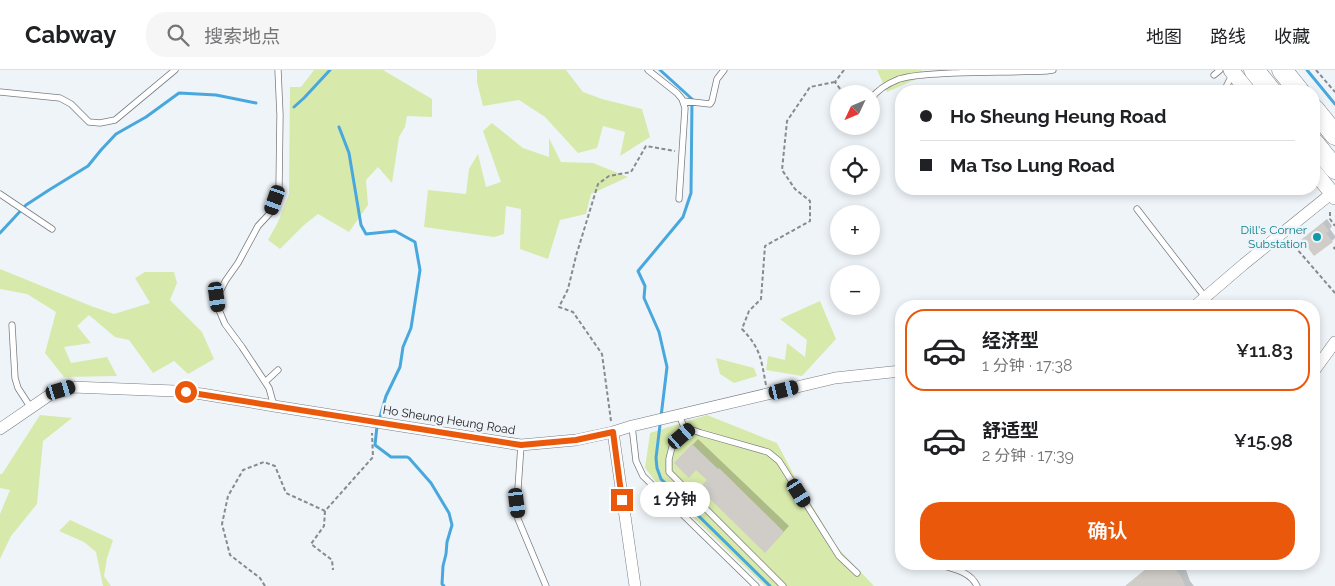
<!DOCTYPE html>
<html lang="zh">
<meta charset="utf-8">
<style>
:root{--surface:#fff;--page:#f6f6f6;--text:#202124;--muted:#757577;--line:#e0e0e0;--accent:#ea580c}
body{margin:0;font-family:Raleway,"Noto Sans SC",sans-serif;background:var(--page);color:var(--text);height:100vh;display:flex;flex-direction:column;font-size:19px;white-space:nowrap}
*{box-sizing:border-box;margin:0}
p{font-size:16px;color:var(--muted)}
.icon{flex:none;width:28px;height:28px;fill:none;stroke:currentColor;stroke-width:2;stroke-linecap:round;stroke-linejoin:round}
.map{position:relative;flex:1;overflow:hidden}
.sheet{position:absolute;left:895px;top:230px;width:425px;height:270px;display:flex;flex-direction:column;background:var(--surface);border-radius:20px;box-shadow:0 2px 8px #0003}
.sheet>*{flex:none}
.top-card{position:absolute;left:895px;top:15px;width:425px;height:110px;border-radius:20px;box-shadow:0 2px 8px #0003;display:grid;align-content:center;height:110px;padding:0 25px;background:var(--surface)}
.needle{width:32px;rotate:226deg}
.fabs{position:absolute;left:830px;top:15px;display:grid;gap:10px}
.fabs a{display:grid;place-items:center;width:50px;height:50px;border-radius:50%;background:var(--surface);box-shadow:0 2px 8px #0003;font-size:25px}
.end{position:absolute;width:22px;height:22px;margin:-11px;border:6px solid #ea580c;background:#fff;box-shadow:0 0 0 2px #fff}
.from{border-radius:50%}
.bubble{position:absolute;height:35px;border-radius:18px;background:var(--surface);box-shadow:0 2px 8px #0003;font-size:16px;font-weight:600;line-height:35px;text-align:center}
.car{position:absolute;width:15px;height:30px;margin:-15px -8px;border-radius:6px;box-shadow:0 0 4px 1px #0007;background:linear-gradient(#222 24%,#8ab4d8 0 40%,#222 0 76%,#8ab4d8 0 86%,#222 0)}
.top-card b{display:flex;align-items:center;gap:18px;height:48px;font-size:19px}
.top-card b+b{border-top:1px solid var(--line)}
.top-card i{width:12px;height:12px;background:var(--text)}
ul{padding:9px 0 0;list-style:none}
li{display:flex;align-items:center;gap:15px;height:82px;margin:0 10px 8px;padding:0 15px;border:2px solid transparent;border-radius:20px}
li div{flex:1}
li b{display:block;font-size:19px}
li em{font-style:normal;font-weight:600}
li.current{border-color:var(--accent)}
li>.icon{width:45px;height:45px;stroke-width:1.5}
.primary-button{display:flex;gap:10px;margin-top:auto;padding:10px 25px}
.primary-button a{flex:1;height:58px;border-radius:20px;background:var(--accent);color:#fff;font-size:20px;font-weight:600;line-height:58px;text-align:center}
header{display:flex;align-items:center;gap:30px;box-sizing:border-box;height:70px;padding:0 25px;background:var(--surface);border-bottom:1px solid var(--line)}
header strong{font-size:24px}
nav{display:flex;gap:28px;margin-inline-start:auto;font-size:18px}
.search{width:350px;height:45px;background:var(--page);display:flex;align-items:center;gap:12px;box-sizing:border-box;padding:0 18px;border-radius:20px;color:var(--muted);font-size:19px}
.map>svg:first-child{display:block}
</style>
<header>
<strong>Cabway</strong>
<div class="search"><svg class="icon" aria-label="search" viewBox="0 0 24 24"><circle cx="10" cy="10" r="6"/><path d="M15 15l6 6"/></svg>搜索地点</div>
<nav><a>地图</a><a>路线</a><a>收藏</a></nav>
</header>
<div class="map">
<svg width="1335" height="516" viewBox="0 0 1335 516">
<rect width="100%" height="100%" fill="#eff4f9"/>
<path fill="#d7eaab" d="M 314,0 L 383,0 L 432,29 L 432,47 L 407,46 L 405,57 L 399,67 L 392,113 L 378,97 L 366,110 L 368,135 L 349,162 L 318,144 L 304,155 L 280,179 L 268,170 L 278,152 L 289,124 L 290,17 L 301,17 Z
M 477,0 L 566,0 L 583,22 L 602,29 L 642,39 L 650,67 L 620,86 L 625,62 L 603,56 L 597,78 L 578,83 L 545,47 L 519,30 L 483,36 L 477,12 Z
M 877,0 L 921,0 L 923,6 L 887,22 Z
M 492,53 L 523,78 L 549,87 L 549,68 L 561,92 L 593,93 L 628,107 L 591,124 L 586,144 L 560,150 L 548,189 L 520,179 L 521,139 L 506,136 L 504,164 L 494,167 L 424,157 L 428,120 L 466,124 L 469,99 L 478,84 L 486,117 L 501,112 L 483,61 Z
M 0,199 L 91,236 L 114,244 L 150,233 L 135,208 L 145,202 L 174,202 L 177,213 L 170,230 L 202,262 L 214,289 L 188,304 L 174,291 L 153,303 L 129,270 L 115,267 L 89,245 L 77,256 L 91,273 L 64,277 L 71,293 L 107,287 L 117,306 L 64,307 L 45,283 L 56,242 L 27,224 L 0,219 Z
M 820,231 L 836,269 L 802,306 L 766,300 L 768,286 L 785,290 L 787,273 L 805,287 L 807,270 L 780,249 Z
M 716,288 L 754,298 L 757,306 L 734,313 L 720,304 Z
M 40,345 L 72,348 L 43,371 L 37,434 L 11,466 L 0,489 L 0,444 L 10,420 L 0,418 L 0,404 L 2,404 Z
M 707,345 L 777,373 L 797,411 L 838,478 L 874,516 L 765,516 L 656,412 L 645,398 L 650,363 Z
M 70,450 L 113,470 L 107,488 L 104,506 L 111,516 L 103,516 L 96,482 L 84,472 L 59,461 Z"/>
<path fill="#0003" d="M 1327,149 L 1332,156 L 1330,159 L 1335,166 L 1335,168 L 1332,171 L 1305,167 Z
M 698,369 L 789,456 L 765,482 L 709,410 L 696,398 L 675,393 Z
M 1153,494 L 1181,494 L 1186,500 L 1190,511 L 1194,516 L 1127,516 Z"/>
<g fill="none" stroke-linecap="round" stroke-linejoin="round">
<path stroke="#48a8dd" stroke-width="3" d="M 660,0 L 692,29 L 691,123 L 683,147 L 638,201 L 645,216 L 644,228 L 659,262 L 667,297 L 656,388 L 657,398 L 661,409 L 770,516
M 1307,0 L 1335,34
M 294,37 L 304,28 L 330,0
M 339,57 L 349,83 L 361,155 L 366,164 L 395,161 L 415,172 L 420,200 L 411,258 L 403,277 L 400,297 L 386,326 L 379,350
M 0,163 L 26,135 L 49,120 L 88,96 L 101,80 L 116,64 L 146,47 L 179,23 L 216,25 L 256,33
M 377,356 L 375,375 L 391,387 L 407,387 L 409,388 L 431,413 L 449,443 L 452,455 L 447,472 L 446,484 L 443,496 L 442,514 L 444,516"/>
</g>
<path fill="#d0ccc7" d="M 1323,153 L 1329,161 L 1326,163 L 1333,172 L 1314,186 L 1308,178 L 1306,180 L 1299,171 Z
M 692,374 L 718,399 L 719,398 L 784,462 L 765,483 L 699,418 L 707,410 L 696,400 L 689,408 L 674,393 Z
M 1152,494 L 1171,494 L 1181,506 L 1185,516 L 1125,516 Z"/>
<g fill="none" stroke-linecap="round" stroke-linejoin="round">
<g stroke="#797d82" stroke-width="7">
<path id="lane" d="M 648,0 L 677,23 L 682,29 L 685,38 L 679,129
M 1214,5 L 1220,0
M 1224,21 L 1230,9 L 1234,7
M 0,22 L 60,28 L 71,34 L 89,52 L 100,53 L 115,50 L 175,0
M 871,29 C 877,20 889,13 899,9 C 916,4 935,4 953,3 C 984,2 1015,2 1046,1 L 1053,0
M 683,31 L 710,34 L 712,31 L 717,9 L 724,0
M 0,124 L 52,159
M 1137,139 L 1205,227
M 12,255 L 15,308 L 18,318 L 31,338
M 265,312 L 278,300
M 274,336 L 269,318 L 242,277 L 225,254 L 219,240 L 217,227 L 226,210 L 238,193 L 258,156 L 271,142 L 279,118 L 280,45 L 278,0
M 679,345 L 684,357 L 701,363 L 768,382 L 779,391 L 839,486 L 857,503
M 632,356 L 636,391 L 643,406 L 756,516
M 690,359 L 673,373 L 669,389 L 669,402 L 783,516
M 521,375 L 517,433 L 518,449 L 546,516
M 938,494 C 953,499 970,501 977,516"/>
</g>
<g stroke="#797d82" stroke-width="12">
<path id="street" d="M 1195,236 L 1244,194 L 1332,123
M 1314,301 L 1335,272
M 0,359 L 51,324 L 72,317 L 175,321 L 202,324 L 274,336 L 521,375 L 576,370 L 613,362 L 632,356 L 835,308 L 901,301
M 613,362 L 635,516"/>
</g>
<g stroke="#797d82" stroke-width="16">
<path id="secondary" d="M 1231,0 L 1248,21
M 1314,101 L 1335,127"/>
</g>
<g stroke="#797d82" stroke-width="21">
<path id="highway" d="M 1254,0 L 1271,21
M 1282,0 L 1299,21
M 1314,39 L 1335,65
M 1314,73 L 1335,99"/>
</g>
<path stroke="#878a8e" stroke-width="2" stroke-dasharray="4 2.5" stroke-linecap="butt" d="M 844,0 L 835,12 L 844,24
M 1316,0 L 1335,22
M 1330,142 L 1330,149 L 1335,156
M 1290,171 L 1335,223
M 1335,177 L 1334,178 L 1335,179
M 766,315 C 761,289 761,279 742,259 L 749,241 L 761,229 L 765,176 L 810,151 L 810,131 L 795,119 L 782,100 L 787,51 L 810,17 L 835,12
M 611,351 L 602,284 L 573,242 L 559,237 L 568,219 L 576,186 L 598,114 L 609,106 L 631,102 L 646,76 L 675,81
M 325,441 L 324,456 L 311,474 L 332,490 L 333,500
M 265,516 L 260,508 L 230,485 L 222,454 L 228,426 L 243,400 L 264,392 L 275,396 L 286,423 L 325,441 L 373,387 L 372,363"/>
<use href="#lane" stroke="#fff" stroke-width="5.5"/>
<use href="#street" stroke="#fff" stroke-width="11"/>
<use href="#secondary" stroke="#fff" stroke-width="15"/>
<use href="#highway" stroke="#fff" stroke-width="20"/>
</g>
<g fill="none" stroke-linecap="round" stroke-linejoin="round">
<path stroke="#ea580c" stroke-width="6" d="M 186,322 L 521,375 L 576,370 L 613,362 L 622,430"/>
</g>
<circle fill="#0f9aa8" stroke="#eff4f9" stroke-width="2" cx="1317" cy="167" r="5"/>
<g text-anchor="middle" stroke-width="5" stroke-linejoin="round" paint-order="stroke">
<g font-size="12" fill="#0d838f" stroke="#eff4f9" text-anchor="end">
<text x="1307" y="164">Dill's Corner<tspan x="1307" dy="14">Substation</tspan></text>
</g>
<g font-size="12" fill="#202224" stroke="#eff4f9">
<text transform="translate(449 350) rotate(9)" y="4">Ho Sheung Heung Road</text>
</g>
</g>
</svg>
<div class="fabs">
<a><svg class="needle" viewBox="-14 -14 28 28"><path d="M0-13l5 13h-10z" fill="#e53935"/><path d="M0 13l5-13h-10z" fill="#757577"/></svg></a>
<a><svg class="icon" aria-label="locate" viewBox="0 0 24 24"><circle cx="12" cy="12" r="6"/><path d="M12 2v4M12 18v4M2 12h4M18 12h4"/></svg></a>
<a>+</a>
<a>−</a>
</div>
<i class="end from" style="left:186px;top:322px"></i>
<i class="end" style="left:622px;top:430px"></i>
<div class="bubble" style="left:640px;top:412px;width:70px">1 分钟</div>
<i class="car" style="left:275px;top:130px;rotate:199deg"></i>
<i class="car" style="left:217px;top:227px;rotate:172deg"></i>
<i class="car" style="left:61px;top:320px;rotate:73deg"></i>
<i class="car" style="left:784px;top:320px;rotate:76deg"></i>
<i class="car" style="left:682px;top:366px;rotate:49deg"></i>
<i class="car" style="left:799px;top:423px;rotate:148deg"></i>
<i class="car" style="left:517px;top:433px;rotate:173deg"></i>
<div class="top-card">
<b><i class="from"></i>Ho Sheung Heung Road</b>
<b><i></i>Ma Tso Lung Road</b>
</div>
<section class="sheet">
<ul>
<li class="current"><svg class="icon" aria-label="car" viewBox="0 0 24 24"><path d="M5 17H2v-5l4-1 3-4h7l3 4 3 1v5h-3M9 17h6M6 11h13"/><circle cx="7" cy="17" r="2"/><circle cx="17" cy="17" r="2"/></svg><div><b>经济型</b><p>1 分钟 · 17:38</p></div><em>¥11.83</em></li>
<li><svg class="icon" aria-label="car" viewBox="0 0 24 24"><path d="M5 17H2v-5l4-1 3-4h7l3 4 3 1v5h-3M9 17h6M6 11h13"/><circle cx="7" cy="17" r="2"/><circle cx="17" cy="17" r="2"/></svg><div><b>舒适型</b><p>2 分钟 · 17:39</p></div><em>¥15.98</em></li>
</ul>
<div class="primary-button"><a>确认</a></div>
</section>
</div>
